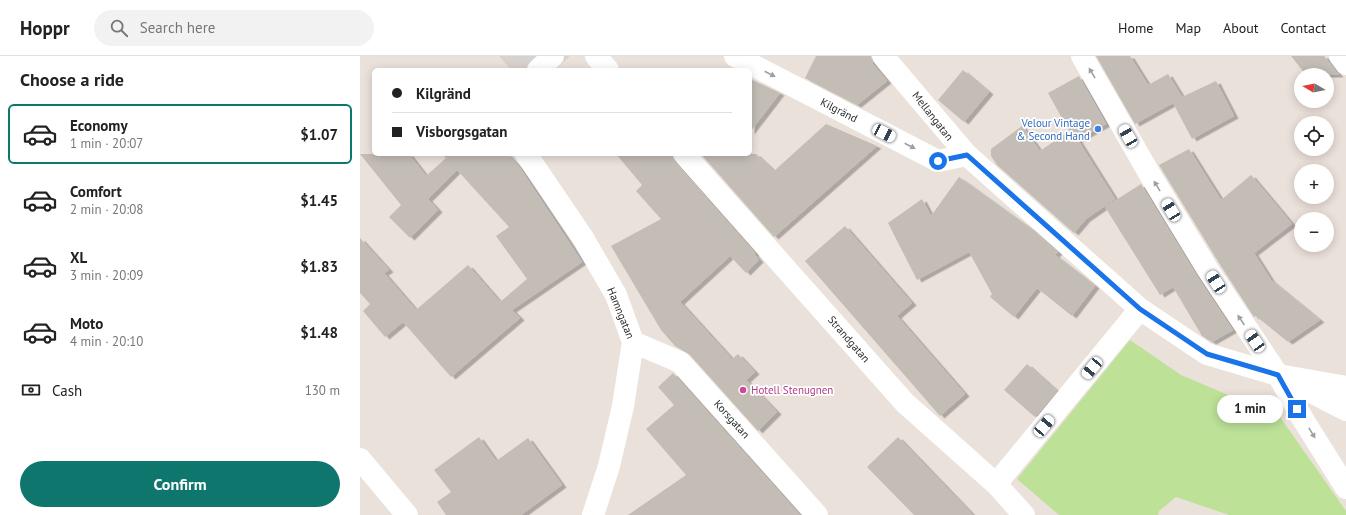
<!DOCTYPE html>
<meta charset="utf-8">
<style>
:root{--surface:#fff;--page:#f2f2f2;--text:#222;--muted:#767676;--line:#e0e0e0;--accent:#0f766e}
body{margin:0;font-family:"PT Sans",sans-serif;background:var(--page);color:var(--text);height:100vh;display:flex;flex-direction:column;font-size:15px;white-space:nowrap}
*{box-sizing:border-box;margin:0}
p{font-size:13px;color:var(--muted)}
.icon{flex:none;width:22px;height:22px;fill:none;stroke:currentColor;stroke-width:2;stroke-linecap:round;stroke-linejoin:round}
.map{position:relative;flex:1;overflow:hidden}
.panel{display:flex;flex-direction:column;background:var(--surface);width:360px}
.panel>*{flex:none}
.top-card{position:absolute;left:12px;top:12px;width:380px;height:88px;border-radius:6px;box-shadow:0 2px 10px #0003;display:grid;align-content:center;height:88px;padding:0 20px;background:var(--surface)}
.needle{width:26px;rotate:280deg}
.controls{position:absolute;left:934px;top:12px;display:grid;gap:8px}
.controls a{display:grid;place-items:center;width:40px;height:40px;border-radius:50%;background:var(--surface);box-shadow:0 2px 10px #0003;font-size:20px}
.end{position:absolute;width:18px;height:18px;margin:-9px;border:5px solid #1a73e8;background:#fff;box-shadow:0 0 0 2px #fff}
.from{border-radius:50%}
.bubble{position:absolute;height:28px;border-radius:14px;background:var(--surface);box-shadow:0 2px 10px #0003;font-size:13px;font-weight:800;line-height:28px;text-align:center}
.car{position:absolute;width:12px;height:24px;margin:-12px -6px;border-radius:5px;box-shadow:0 0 3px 1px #0007;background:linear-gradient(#fff 24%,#345 0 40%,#fff 0 76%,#345 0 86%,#fff 0)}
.top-card b{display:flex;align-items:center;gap:14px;height:38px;font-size:15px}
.top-card b+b{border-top:1px solid var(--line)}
.top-card i{width:10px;height:10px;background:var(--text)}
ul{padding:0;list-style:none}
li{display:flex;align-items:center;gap:12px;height:60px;margin:0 8px 6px;padding:0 12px;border:2px solid transparent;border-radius:6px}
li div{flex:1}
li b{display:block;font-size:15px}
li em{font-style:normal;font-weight:800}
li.active{border-color:var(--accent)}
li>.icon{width:36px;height:36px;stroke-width:1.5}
h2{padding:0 20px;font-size:18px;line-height:48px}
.pay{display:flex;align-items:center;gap:10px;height:44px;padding:0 20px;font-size:15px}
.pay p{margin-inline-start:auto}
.cta{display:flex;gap:8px;margin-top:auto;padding:8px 20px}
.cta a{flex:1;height:46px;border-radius:24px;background:var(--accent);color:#fff;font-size:16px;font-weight:800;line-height:46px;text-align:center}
header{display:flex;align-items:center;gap:24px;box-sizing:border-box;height:56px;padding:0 20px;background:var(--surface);border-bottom:1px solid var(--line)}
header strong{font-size:19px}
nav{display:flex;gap:22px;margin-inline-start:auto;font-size:14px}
.search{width:280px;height:36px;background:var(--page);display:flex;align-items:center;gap:10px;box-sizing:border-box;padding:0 14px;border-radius:22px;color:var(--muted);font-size:15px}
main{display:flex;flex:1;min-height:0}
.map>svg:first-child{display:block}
</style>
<header>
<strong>Hoppr</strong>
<div class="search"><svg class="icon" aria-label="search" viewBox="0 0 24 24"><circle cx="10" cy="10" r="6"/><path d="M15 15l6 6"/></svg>Search here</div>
<nav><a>Home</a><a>Map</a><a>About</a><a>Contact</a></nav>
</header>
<main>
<section class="panel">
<h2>Choose a ride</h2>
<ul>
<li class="active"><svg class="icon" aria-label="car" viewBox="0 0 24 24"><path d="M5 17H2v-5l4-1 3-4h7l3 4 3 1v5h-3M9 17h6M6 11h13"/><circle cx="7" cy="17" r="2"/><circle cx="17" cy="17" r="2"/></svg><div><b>Economy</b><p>1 min · 20:07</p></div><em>$1.07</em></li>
<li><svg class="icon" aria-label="car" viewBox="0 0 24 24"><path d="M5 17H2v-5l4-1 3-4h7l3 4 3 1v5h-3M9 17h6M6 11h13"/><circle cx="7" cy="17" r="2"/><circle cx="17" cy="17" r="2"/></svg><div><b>Comfort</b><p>2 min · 20:08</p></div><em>$1.45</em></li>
<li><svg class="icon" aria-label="car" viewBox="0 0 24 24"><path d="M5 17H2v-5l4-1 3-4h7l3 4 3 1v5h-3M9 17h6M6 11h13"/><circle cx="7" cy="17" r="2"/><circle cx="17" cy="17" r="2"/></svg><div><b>XL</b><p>3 min · 20:09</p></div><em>$1.83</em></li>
<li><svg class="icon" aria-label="car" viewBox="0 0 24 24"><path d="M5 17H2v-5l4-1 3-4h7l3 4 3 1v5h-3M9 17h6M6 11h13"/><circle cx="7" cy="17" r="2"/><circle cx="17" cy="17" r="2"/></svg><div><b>Moto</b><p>4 min · 20:10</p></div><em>$1.48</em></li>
</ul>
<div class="pay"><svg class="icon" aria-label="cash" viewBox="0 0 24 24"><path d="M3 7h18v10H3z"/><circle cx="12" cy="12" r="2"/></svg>Cash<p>130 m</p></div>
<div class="cta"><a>Confirm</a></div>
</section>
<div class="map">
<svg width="986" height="459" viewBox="0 0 986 459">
<defs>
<filter id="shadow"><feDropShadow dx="4.5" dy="2.5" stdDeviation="0" flood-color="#0004"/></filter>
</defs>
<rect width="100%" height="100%" fill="#ebe1db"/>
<path fill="#bce197" d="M 770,284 L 821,319 L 920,361 L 986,455 L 986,459 L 869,459 L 816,441 L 799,455 L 798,459 L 699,459 L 657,423 Z"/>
<path fill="#d7d2cd" d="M 139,0 L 210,0 L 195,14 L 151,14 Z"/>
<path fill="#c3bdb6" filter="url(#shadow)" d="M 456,0 L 511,0 L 513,8 L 527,25 L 497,49 L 445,22 Z
M 736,0 L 770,0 L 788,29 L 808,18 L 822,41 L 856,25 L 874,60 L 832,83 L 813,47 L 775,68 Z
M 931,0 L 964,0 L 979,19 L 946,19 Z
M 603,14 L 629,36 L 604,66 L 578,44 Z
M 719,20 L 746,68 L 718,84 L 755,143 L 726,163 L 714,177 L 637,109 L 631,100 L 631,93 L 662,70 L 680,95 L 709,75 L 688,37 Z
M 390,23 L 420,37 L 390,76 Z
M 466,68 L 517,90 L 414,181 L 341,98 L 396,98 L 414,115 Z
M 829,93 L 861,144 L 891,119 L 932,168 L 894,197 L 911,224 L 960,264 L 928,286 L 896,260 L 894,261 L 859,207 L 799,109 Z
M 0,98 L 49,98 L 66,120 L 86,102 L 82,98 L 147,98 L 160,112 L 222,206 L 152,254 L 160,262 L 91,321 L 43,266 L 25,281 L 3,255 L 10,248 L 0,237 L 0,182 L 29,214 L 24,217 L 56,254 L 108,209 L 140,246 L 167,223 L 136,180 L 149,171 L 97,114 L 68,143 L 78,154 L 50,182 L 29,161 L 41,149 Z
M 256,98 L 312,98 L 315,106 L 395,197 L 394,198 L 399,204 L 386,217 L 370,200 L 320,246 L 372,303 L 378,298 L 395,316 L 386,324 L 417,356 L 398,375 L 329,298 L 315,290 L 301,274 L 251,190 L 301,163 L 276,135 L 282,129 Z
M 599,121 L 670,172 L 698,196 L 695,199 L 735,230 L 712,260 L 677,232 L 654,261 L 630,241 L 632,238 L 609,196 L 557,224 L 528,167 L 562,143 L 571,160 Z
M 781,128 L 837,220 L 873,274 L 852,286 L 842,280 L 813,231 L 800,239 L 745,151 Z
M 485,170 L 552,247 L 537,260 L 605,338 L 580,360 L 445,205 Z
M 667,308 L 697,335 L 675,361 L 644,334 Z
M 313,317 L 440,459 L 268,459 L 326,419 L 286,373 L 314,349 L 298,331 Z
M 119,381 L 136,405 L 168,382 L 202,429 L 161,459 L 86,459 L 77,446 L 91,436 L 74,414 Z
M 538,381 L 613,459 L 554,459 L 507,411 Z"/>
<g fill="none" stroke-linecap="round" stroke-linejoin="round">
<path stroke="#fff" stroke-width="22" d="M 236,0 L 248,14
M 375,0 L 578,105 L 607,99
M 523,0 L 607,99 L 780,253 L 847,298 L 918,319 L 986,331
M 722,0 L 789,117 L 848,214 L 918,319 L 944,365 L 986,432
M 980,0 L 986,8
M 178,14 L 193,0
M 166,98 L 223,182 L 256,239 L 273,286 L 263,350 L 249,410 L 233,459
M 324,98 L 545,347 L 636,428 L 664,459
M 273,286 L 320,306 L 457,459
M 937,329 L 986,354
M 0,403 L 47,459
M 636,428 L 780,253"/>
</g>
<defs><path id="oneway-solid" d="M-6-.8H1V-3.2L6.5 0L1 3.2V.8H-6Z"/></defs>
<g fill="#9f9f9f">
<use href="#oneway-solid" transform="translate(732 17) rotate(-121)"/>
<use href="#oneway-solid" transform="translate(410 18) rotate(27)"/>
<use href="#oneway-solid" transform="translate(550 90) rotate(27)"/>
<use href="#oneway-solid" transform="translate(797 130) rotate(-121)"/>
<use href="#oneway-solid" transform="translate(881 264) rotate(-124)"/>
<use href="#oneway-solid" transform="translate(952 377) rotate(58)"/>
</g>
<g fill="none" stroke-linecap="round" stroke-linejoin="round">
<path stroke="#1a73e8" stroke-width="5" d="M 578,105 L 607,99 L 780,253 L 847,298 L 918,319 L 937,353"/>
</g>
<circle fill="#3f7fe0" stroke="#fff" stroke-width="1.5" cx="738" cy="73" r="4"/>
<circle fill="#d1479c" stroke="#fff" stroke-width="1.5" cx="383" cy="334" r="4"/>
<g text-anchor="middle" stroke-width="3.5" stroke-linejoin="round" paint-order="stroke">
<g font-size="11" fill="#292929" stroke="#fff">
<text transform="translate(479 54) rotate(27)" y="4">Kilgränd</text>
<text transform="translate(573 60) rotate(52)" y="4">Mellangatan</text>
<text transform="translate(261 257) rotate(68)" y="4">Hamngatan</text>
<text transform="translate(489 283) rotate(49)" y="4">Strandgatan</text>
<text transform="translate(372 363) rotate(48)" y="4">Korsgatan</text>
</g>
<g font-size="11" fill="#366cbe" stroke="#fff" text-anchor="end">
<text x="730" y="71">Velour Vintage<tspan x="730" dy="13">&amp; Second Hand</tspan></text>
</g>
<g font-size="11" fill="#b23c85" stroke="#fff" text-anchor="start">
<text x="391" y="338">Hotell Stenugnen</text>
</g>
</g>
</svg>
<div class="controls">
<a><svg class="needle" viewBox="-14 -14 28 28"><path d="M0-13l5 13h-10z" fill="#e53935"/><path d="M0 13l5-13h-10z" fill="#767676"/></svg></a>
<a><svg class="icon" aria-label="locate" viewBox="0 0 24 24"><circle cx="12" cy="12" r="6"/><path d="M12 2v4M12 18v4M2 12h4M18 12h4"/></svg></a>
<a>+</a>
<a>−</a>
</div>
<i class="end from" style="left:578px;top:105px"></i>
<i class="end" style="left:937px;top:353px"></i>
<div class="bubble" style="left:857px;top:339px;width:66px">1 min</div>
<i class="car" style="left:524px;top:77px;rotate:117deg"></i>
<i class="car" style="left:768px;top:80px;rotate:330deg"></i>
<i class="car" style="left:811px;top:154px;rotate:329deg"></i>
<i class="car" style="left:856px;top:226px;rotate:327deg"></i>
<i class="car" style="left:895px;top:285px;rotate:326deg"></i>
<i class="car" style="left:732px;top:312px;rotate:220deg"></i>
<i class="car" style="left:684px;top:370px;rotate:40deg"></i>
<div class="top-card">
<b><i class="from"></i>Kilgränd</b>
<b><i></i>Visborgsgatan</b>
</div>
</div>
</main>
